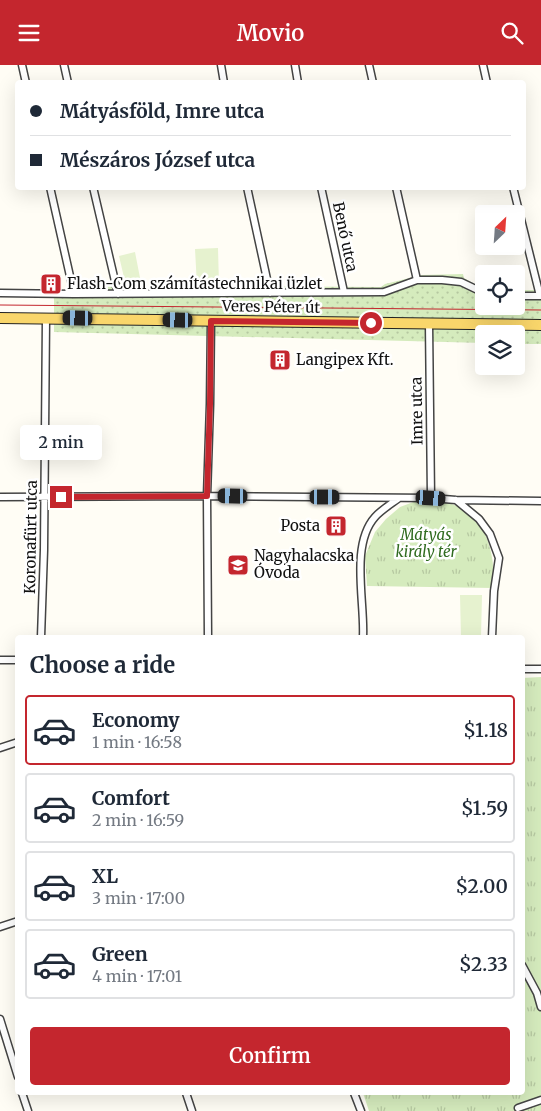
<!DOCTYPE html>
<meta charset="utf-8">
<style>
:root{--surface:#fff;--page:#f6f6f7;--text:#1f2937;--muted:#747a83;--line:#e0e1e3;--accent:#c4262e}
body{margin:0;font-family:Merriweather,serif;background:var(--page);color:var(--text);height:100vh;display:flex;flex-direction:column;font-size:19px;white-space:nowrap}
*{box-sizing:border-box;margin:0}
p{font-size:16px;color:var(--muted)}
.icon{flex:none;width:28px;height:28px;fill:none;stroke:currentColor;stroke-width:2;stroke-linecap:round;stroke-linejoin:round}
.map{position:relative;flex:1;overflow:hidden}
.drawer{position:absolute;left:15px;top:570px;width:510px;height:460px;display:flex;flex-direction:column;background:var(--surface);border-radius:5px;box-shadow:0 5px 20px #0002}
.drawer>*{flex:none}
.guide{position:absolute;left:15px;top:15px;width:511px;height:110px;border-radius:5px;box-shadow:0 5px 20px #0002;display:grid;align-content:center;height:110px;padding:0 15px;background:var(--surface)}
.needle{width:32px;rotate:25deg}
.buttons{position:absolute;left:475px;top:140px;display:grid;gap:10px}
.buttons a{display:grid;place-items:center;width:50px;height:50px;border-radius:5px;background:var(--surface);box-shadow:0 5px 20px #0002;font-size:25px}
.end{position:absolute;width:22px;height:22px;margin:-11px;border:6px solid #c4262e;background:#fff;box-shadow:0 0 0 2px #fff}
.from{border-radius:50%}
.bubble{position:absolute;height:35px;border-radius:5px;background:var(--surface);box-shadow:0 5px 20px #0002;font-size:16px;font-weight:600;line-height:35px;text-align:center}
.car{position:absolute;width:15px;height:30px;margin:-15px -8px;border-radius:6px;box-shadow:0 0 4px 1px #0007;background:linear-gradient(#222 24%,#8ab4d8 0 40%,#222 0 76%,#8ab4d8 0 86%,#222 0)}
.guide b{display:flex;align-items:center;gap:18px;height:48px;font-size:19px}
.guide b+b{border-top:1px solid var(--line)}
.guide i{width:12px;height:12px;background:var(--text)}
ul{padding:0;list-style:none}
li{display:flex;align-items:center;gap:15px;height:70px;margin:0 10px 8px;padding:0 5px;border:2px solid var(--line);border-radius:5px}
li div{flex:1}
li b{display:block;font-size:19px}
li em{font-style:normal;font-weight:600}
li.active{border-color:var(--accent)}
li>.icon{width:45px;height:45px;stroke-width:1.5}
h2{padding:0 15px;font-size:22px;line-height:60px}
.button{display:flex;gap:10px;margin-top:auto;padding:10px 15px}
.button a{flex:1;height:58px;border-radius:5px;background:var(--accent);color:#fff;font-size:20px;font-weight:600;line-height:58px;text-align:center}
header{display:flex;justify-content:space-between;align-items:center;height:65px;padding:0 15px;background:var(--accent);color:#fff;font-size:22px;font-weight:600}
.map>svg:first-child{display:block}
</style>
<header><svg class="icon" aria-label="menu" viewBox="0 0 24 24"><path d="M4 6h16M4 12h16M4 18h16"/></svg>Movio<svg class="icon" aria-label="search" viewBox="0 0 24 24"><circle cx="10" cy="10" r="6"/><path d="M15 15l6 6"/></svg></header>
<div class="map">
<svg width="541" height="1046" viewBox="0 0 541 1046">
<defs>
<pattern id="grass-dots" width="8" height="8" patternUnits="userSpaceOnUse" patternTransform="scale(1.25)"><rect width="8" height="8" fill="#d5ebbd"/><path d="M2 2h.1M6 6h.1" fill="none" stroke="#b6c8a1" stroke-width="1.8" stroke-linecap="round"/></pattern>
<pattern id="park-tufts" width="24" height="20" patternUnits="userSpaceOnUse" patternTransform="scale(1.25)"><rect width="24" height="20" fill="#d5ebbd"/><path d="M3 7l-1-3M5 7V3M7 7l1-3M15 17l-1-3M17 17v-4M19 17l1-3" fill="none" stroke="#b6c8a1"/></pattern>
</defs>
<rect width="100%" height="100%" fill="#fffdf5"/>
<path fill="url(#grass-dots)" d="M 463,209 L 464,213 L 484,225 L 484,241 L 516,241 L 516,225 L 541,225 L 541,279 L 516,279 L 516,269 L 484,269 L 484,278 L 54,267 L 54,226 L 108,221 L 120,217 L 122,225 L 230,221 L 381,222 L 385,219 L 422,210 Z"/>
<path fill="url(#park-tufts)" d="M 416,436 C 430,436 445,435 459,442 C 488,455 496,494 493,523 L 367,521 L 365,491 L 375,467 L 386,454 L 400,442 Z
M 541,612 L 541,1046 L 369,1046 L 363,1028 L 522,1028 L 522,613 Z"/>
<path fill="#e6f2cf" d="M 218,183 L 219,220 L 197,221 L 195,184 Z
M 135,187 L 141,218 L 126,221 L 119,191 Z
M 460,530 L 482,530 L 481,572 L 461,572 Z"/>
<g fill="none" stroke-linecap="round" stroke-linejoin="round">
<g stroke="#444" stroke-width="9">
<path id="street" d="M 22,0 L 26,18
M 64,0 L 68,18
M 221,0 L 224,18
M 295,0 L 298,18
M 369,0 L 373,18
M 483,0 L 487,18
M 50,122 L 74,229
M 93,122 L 118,229
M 247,122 L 270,228
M 321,122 L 344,227
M 396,122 L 417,215
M 513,122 L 540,231
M 0,228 L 74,229 L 384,227 L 417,215 L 442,215 L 461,217 L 484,228
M 516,231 L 541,231
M 429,259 L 431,433
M 0,432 L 207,431 L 431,433 L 456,435 L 541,436
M 456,435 L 479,454 L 490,469 L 499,493 L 494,526 L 492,572
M 41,572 L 44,485 L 46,253
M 208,572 L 207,431 L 210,339 L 211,256
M 363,572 C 365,537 350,480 375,452 C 381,445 391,439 399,433
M 0,595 L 18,595
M 522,604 L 541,604
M 0,683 L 18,677
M 0,862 L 18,856
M 522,900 L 537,928 L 541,942
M 0,954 L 18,1012
M 22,1028 L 28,1046
M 186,1028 L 192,1046
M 354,1028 L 361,1046
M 518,1043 L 541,1035"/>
</g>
<g stroke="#222" stroke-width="12">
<path id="primary" d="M 0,253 L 541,260"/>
</g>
<use href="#street" stroke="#fff" stroke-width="6"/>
<use href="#primary" stroke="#f9d66b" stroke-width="10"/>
<path stroke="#c4262e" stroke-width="1" d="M 0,240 L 541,245"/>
</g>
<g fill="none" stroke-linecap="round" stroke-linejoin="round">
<path stroke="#c4262e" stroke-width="6" d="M 61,432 L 207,431 L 210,339 L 211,256 L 371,258"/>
</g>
<defs>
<g id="building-square" transform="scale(1.125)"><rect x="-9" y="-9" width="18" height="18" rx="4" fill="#c4262e" stroke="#fff"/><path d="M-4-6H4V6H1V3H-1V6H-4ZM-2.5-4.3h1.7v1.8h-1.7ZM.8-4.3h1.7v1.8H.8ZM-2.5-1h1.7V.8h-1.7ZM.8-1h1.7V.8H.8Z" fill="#fff"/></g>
<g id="school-square" transform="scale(1.125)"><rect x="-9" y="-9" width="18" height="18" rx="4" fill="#c4262e" stroke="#fff"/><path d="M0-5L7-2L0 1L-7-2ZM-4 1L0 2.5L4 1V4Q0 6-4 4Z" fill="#fff"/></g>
</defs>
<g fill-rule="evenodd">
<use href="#building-square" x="51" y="219"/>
<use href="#building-square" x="280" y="295"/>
<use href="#building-square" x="336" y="461"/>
<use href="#school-square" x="238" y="500"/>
</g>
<g text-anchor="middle" stroke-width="5" stroke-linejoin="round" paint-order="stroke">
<g font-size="15" fill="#111" stroke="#fff">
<text transform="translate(345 172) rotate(78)" y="5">Benő utca</text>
<text transform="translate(271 242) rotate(1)" y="5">Veres Péter út</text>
<text transform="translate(417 346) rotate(-91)" y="5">Imre utca</text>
<text transform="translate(31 472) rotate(-89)" y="5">Koronafürt utca</text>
</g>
<g font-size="15" fill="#111" stroke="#fff" text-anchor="start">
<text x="67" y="224">Flash-Com számítástechnikai üzlet</text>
<text x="296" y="300">Langipex Kft.</text>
<text x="320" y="466" text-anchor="end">Posta</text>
<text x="254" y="496">Nagyhalacska<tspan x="254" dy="17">Óvoda</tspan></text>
</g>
<g font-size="15" font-style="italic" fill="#2f6b1f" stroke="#fff">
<text x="426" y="475">Mátyás<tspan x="426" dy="17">király tér</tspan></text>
</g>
</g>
</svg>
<div class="buttons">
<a><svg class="needle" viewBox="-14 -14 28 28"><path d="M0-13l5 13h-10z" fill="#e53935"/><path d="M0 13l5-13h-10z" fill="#747a83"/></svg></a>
<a><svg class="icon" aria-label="locate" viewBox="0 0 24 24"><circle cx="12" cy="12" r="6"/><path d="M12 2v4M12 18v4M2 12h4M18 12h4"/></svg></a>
<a><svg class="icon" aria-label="layers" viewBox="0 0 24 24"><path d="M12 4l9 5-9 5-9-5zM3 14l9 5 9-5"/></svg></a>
</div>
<i class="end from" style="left:371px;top:258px"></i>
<i class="end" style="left:61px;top:432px"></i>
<div class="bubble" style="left:20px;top:360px;width:82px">2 min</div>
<i class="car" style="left:78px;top:253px;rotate:271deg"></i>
<i class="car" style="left:178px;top:255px;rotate:271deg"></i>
<i class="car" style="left:233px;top:431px;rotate:271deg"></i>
<i class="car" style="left:325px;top:432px;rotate:90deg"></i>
<i class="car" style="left:431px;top:433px;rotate:94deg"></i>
<div class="guide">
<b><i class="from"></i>Mátyásföld, Imre utca</b>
<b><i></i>Mészáros József utca</b>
</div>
<section class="drawer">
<h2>Choose a ride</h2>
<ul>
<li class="active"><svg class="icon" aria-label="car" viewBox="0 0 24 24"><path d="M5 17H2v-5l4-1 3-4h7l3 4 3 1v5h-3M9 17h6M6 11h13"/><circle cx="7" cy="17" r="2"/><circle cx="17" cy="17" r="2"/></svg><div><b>Economy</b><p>1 min · 16:58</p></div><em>$1.18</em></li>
<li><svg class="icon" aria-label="car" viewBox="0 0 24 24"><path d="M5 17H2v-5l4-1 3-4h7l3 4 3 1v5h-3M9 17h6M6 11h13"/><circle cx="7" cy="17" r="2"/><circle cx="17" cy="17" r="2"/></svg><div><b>Comfort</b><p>2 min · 16:59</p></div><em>$1.59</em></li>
<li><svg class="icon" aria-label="car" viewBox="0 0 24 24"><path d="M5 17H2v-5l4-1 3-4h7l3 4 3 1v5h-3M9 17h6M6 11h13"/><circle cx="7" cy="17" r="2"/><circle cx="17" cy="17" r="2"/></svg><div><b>XL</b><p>3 min · 17:00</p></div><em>$2.00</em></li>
<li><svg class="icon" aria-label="car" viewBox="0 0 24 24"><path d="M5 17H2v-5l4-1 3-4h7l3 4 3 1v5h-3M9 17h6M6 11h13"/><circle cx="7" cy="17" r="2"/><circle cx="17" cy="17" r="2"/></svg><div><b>Green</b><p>4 min · 17:01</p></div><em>$2.33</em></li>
</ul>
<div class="button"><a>Confirm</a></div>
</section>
</div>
